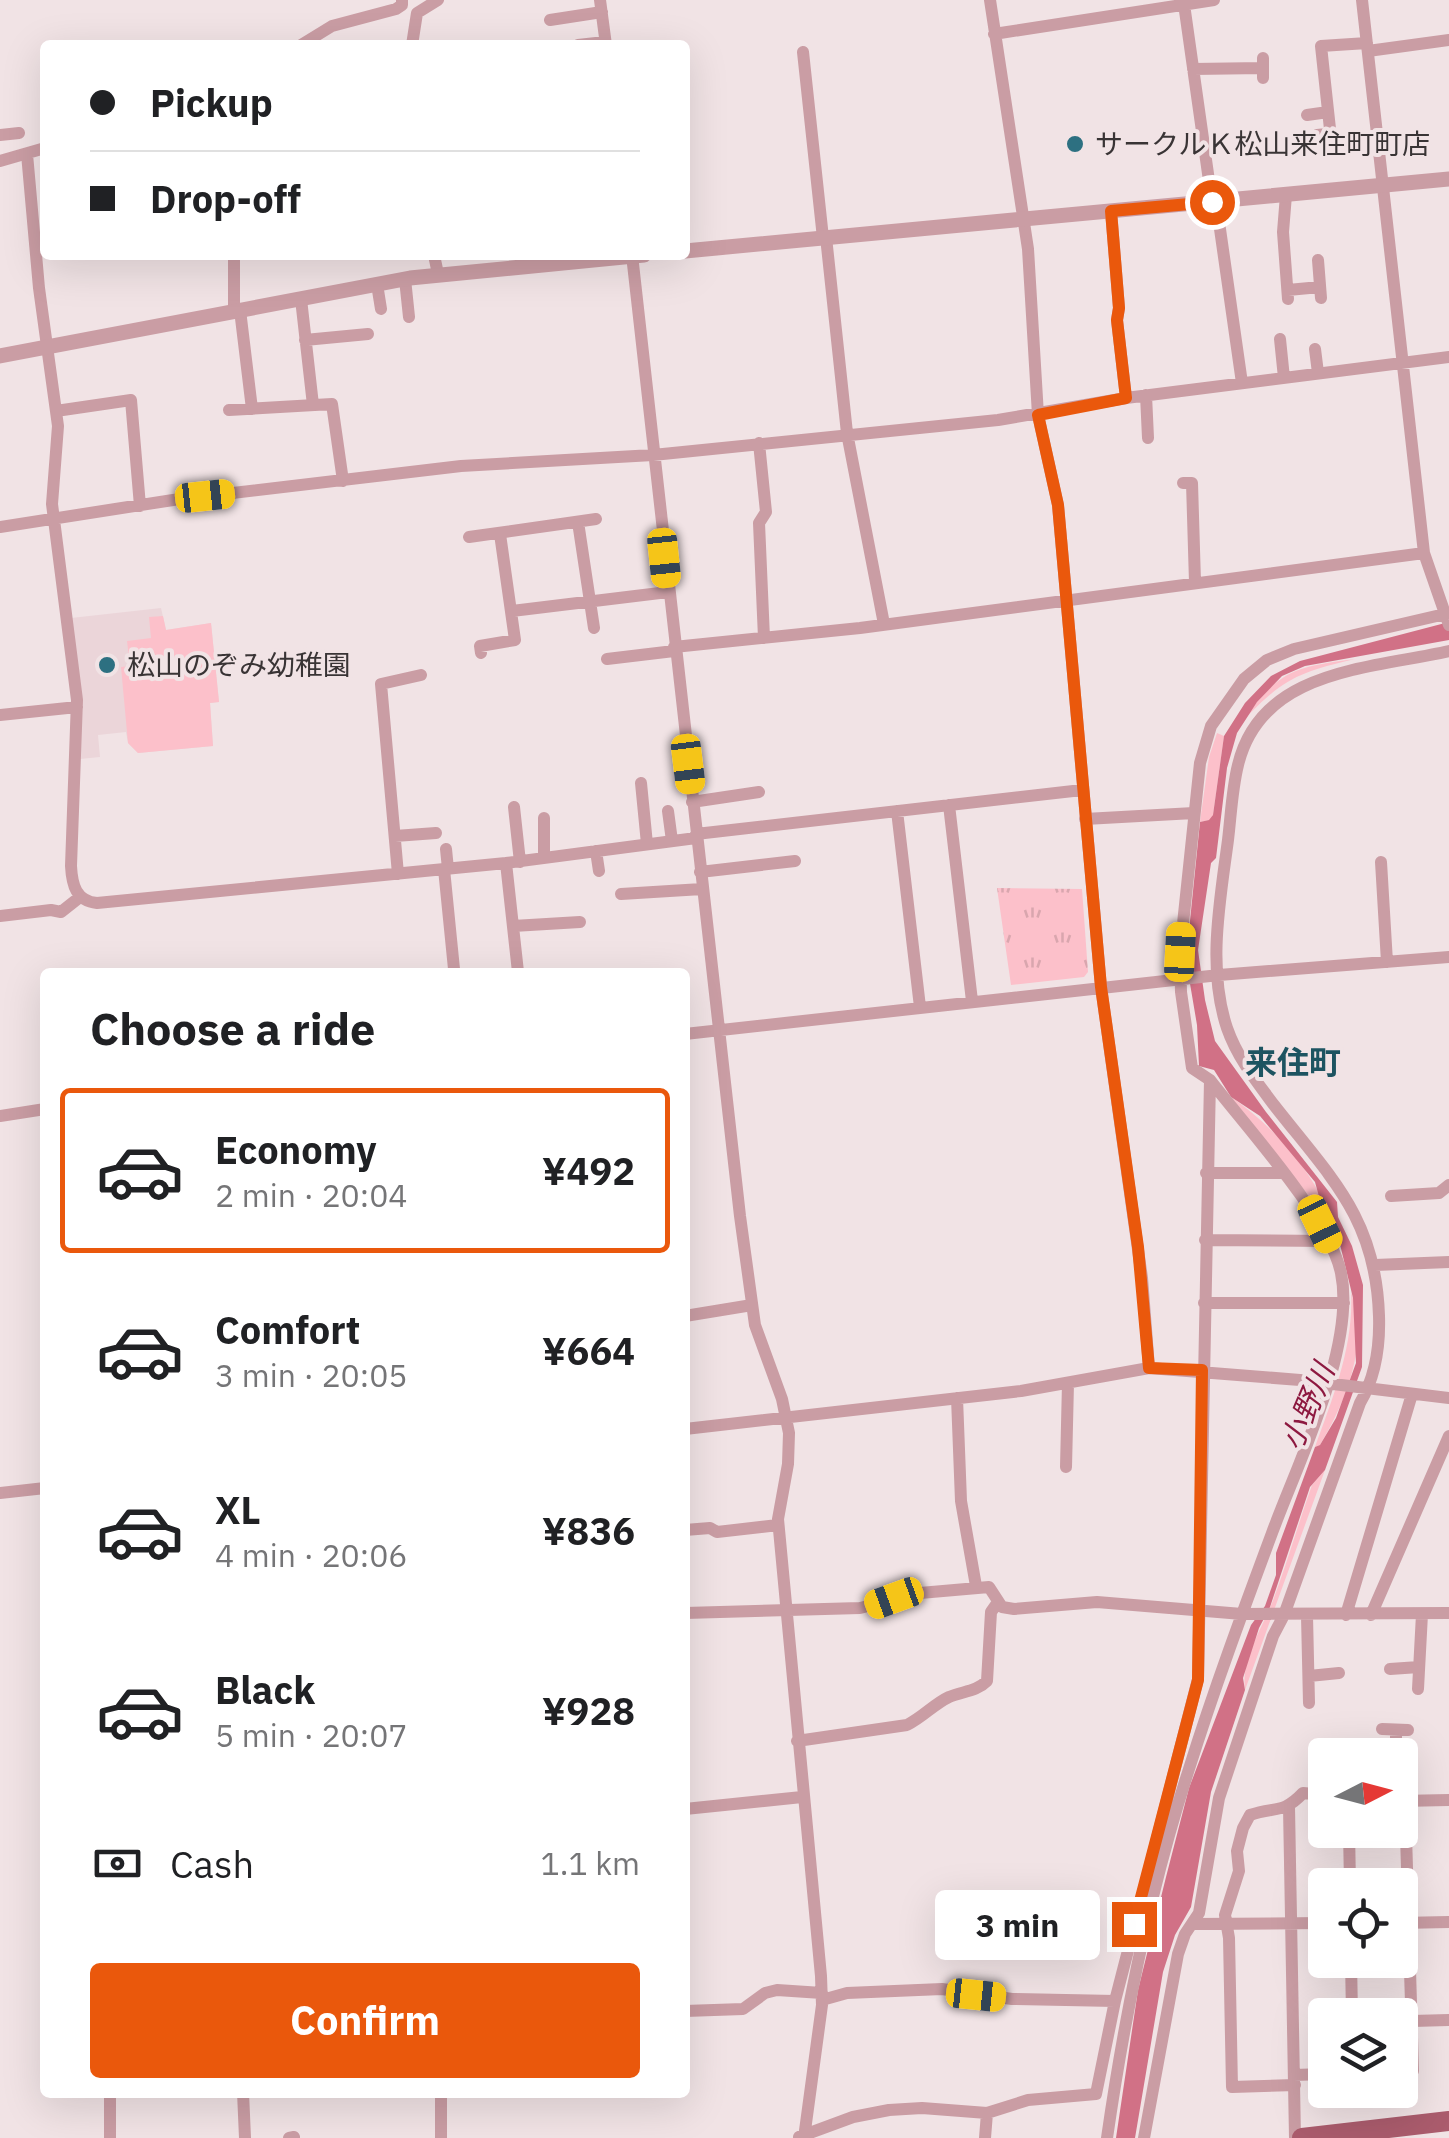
<!DOCTYPE html>
<meta charset="utf-8">
<style>
:root{--surface:#fff;--page:#f2f2f2;--text:#202124;--muted:#757577;--line:#e0e0e0;--accent:#ea580c}
body{margin:0;font-family:"IBM Plex Sans","Noto Sans JP",sans-serif;background:var(--page);color:var(--text);height:100vh;display:flex;flex-direction:column;font-size:38px;white-space:nowrap}
*{box-sizing:border-box;margin:0}
p{font-size:32px;color:var(--muted)}
.icon{flex:none;width:55px;height:55px;fill:none;stroke:currentColor;stroke-width:2;stroke-linecap:round;stroke-linejoin:round}
.map{position:relative;flex:1;overflow:hidden}
.details{position:absolute;left:40px;top:968px;width:650px;height:1130px;display:flex;flex-direction:column;background:var(--surface);border-radius:10px;box-shadow:0 10px 40px #0002}
.details>*{flex:none}
.hud{position:absolute;left:40px;top:40px;width:650px;height:220px;border-radius:10px;box-shadow:0 10px 40px #0002;display:grid;align-content:center;height:220px;padding:0 50px;background:var(--surface)}
.needle{width:65px;rotate:84deg}
.controls{position:absolute;left:1308px;top:1738px;display:grid;gap:20px}
.controls a{display:grid;place-items:center;width:110px;height:110px;border-radius:10px;background:var(--surface);box-shadow:0 10px 40px #0002;font-size:50px}
.end{position:absolute;width:45px;height:45px;margin:-22px;border:12px solid #ea580c;background:#fff;box-shadow:0 0 0 5px #fff}
.from{border-radius:50%}
.bubble{position:absolute;height:70px;border-radius:10px;background:var(--surface);box-shadow:0 10px 40px #0002;font-size:32px;font-weight:700;line-height:70px;text-align:center}
.car{position:absolute;width:30px;height:60px;margin:-30px -15px;border-radius:12px;box-shadow:0 0 8px 2px #0007;background:linear-gradient(#f5c518 24%,#345 0 40%,#f5c518 0 76%,#345 0 86%,#f5c518 0)}
.hud b{display:flex;align-items:center;gap:35px;height:95px;font-size:38px}
.hud b+b{border-top:2px solid var(--line)}
.hud i{width:25px;height:25px;background:var(--text)}
ul{padding:0;list-style:none}
li{display:flex;align-items:center;gap:30px;height:165px;margin:0 20px 15px;padding:0 30px;border:5px solid transparent;border-radius:10px}
li div{flex:1}
li b{display:block;font-size:38px}
li em{font-style:normal;font-weight:700}
li.selected{border-color:var(--accent)}
li>.icon{width:90px;height:90px;stroke-width:1.5}
h2{padding:0 50px;font-size:45px;line-height:120px}
.pay{display:flex;align-items:center;gap:25px;height:110px;padding:0 50px;font-size:38px}
.pay p{margin-inline-start:auto}
.action{display:flex;gap:20px;margin-top:auto;padding:20px 50px}
.action a{flex:1;height:115px;border-radius:10px;background:var(--accent);color:#fff;font-size:40px;font-weight:700;line-height:115px;text-align:center}
.map>svg:first-child{display:block}
</style>
<div class="map">
<svg width="1449" height="2138" viewBox="0 0 1449 2138">
<defs>
<pattern id="park-tufts" width="24" height="20" patternUnits="userSpaceOnUse" patternTransform="scale(2.5)"><rect width="24" height="20" fill="#fcc0ca"/><path d="M3 7l-1-3M5 7V3M7 7l1-3M15 17l-1-3M17 17v-4M19 17l1-3" fill="none" stroke="#d9a6ae"/></pattern>
</defs>
<rect width="100%" height="100%" fill="#f1e3e5"/>
<path fill="#ebd5d9" d="M 161,608 L 166,630 L 211,623 L 219,702 L 210,703 L 213,746 L 138,753 L 128,743 L 126,732 L 98,735 L 100,757 L 80,759 L 71,618 Z"/>
<path fill="#fcc0ca" d="M 163,616 L 166,630 L 211,623 L 219,702 L 210,703 L 213,746 L 138,753 L 128,743 L 121,667 L 130,666 L 127,641 L 151,638 L 149,617 Z
M 1355,659 C 1300,672 1283,678 1243,721 C 1279,669 1296,667 1355,659 Z
M 1217,733 L 1224,736 L 1213,815 L 1210,820 L 1200,822 L 1209,757 Z
M 1231,1097 C 1281,1131 1329,1189 1340,1249 L 1320,1210 Z
M 1351,1292 C 1369,1345 1347,1399 1320,1445 L 1315,1447 C 1333,1397 1354,1346 1351,1292 Z
M 1325,1470 L 1245,1690 C 1241,1660 1261,1630 1272,1603 C 1287,1564 1298,1524 1312,1485 Z"/>
<path fill="url(#park-tufts)" d="M 997,888 L 1082,889 L 1088,972 L 1084,977 L 1011,985 Z"/>
<path fill="#d17186" d="M 1449,622 L 1449,640 L 1305,666 L 1282,676 L 1257,702 L 1237,733 L 1227,768 L 1216,858 L 1211,863 L 1198,950 L 1205,1000 L 1215,1041 L 1266,1112 L 1337,1202 L 1338,1217 L 1352,1246 L 1363,1285 L 1362,1367 L 1325,1470 L 1310,1487 L 1270,1607 L 1259,1628 L 1243,1678 L 1245,1690 L 1211,1792 L 1191,1907 L 1175,1935 L 1163,1972 L 1135,2138 L 1116,2138 L 1138,1990 L 1166,1877 L 1189,1788 L 1251,1625 L 1265,1606 L 1276,1575 L 1276,1553 L 1315,1447 L 1320,1445 L 1336,1418 L 1356,1363 L 1353,1298 L 1336,1228 L 1320,1200 L 1315,1182 L 1260,1116 L 1231,1097 L 1214,1070 L 1199,1066 L 1197,1025 L 1186,960 L 1200,822 L 1209,820 L 1213,815 L 1224,736 L 1245,703 L 1271,676 L 1300,661 Z"/>
<g fill="none" stroke-linecap="round" stroke-linejoin="round">
<path stroke="#ca9da4" stroke-width="12" d="M 600,0 L 606,45
M 990,0 L 1028,249 L 1038,415 L 1058,505 L 1101,987 L 1142,1278 L 1149,1368
M 1362,0 L 1424,553 L 1449,625
M 1184,4 L 1212,202
M 550,20 L 602,12
M 994,34 L 1214,0
M 301,45 L 332,26 L 396,9 L 402,5 L 402,0
M 412,45 L 417,13 L 438,0
M 578,45 L 605,42
M 1368,51 L 1449,40
M 803,52 L 823,238
M 1263,58 L 1263,78
M 1193,69 L 1263,68
M 1307,115 L 1328,112
M 0,135 L 19,133
M 1317,135 L 1327,134 L 1330,129 L 1321,46 L 1367,43
M 27,154 L 39,288 L 58,426 L 52,504 L 77,700 L 71,866 C 72,885 76,901 97,903 L 506,863
M 0,161 L 45,148
M 1286,195 L 1283,232 L 1288,299
M 1216,201 L 1242,383
M 1111,211 L 1119,308 L 1117,320 L 1126,398
M 826,237 L 847,433 L 884,624
M 434,255 L 438,274
M 632,255 L 740,1216 L 755,1325 L 782,1399 L 789,1433 L 788,1464 L 778,1519 L 821,1976 L 822,2005 L 804,2138
M 1318,260 L 1321,298
M 405,279 L 409,317
M 377,284 L 381,309
M 1288,290 L 1320,287
M 301,299 L 313,405
M 240,310 L 252,409
M 234,311 L 234,255
M 1280,339 L 1284,378
M 305,340 L 368,334
M 1315,349 L 1318,373
M 1146,395 L 1148,438
M 229,410 L 332,404 L 343,481
M 56,411 L 131,400 L 140,506
M 759,443 L 766,512 L 759,523 L 764,638
M 1183,483 L 1192,483 L 1195,582
M 578,522 L 594,628
M 0,527 L 173,500 L 461,466 L 653,455 L 998,420 L 1126,398 L 1449,357
M 469,537 L 596,519
M 512,611 L 668,592
M 674,647 L 860,628 L 1424,553
M 481,653 L 480,646 L 515,640 L 500,534
M 607,659 L 674,651
M 0,715 L 77,707
M 641,783 L 647,844
M 692,802 L 759,792
M 949,805 L 972,1001
M 514,807 L 520,862
M 668,811 L 672,841
M 897,811 L 920,1007
M 1085,819 L 1194,813
M 696,834 L 1082,790
M 395,836 L 436,833
M 446,849 L 448,869
M 596,851 L 599,871
M 544,858 L 544,818
M 1381,862 L 1387,962
M 444,869 L 454,969
M 700,872 L 795,861
M 398,874 L 381,684 L 421,675
M 621,894 L 702,889
M 0,916 L 51,910 L 61,912 L 80,897
M 513,926 L 580,922
M 518,972 L 506,863 L 696,838
M 685,1034 L 1219,975 L 1449,957
M 0,1116 L 45,1109
M 1206,1173 L 1281,1173
M 1391,1196 L 1439,1193 L 1449,1185
M 1205,1240 L 1329,1241
M 1375,1265 L 1449,1262
M 1204,1303 L 1344,1303
M 685,1316 L 752,1305
M 957,1398 L 961,1501 L 976,1586
M 685,1429 L 1021,1391 L 1149,1368 L 1300,1380 L 1449,1398
M 1066,1467 L 1068,1383
M 0,1493 L 45,1488
M 685,1530 L 710,1528 L 717,1532 L 778,1525
M 685,1613 L 860,1608 L 920,1593 L 989,1587 L 1002,1607 L 1014,1609 L 1097,1602 L 1242,1614 L 1449,1613
M 1346,1615 L 1412,1394
M 1371,1615 L 1449,1436
M 1307,1616 L 1309,1703
M 1390,1669 L 1419,1667
M 1309,1676 L 1339,1673
M 1418,1689 L 1422,1614
M 1382,1729 L 1408,1730
M 797,1741 L 907,1725 C 923,1717 934,1704 949,1697 C 963,1691 976,1692 987,1681 L 991,1612 L 998,1602
M 1396,1755 L 1396,1730
M 1400,1801 L 1449,1800
M 1289,1807 L 1295,2138
M 685,1809 L 802,1797
M 1349,1830 L 1350,1885
M 1400,1923 L 1449,1922
M 1194,1924 L 1325,1923
M 1351,1960 L 1352,2015
M 822,2000 L 847,1993 L 942,1989 L 1012,1999 L 1115,2001
M 685,2011 L 743,2009 L 765,1993 L 777,1990 L 822,1993
M 1412,2021 L 1449,2020
M 1400,2072 L 1413,2071 L 1405,1801
M 1294,2075 L 1325,2074
M 1295,2085 L 1232,2087 L 1229,1938 L 1225,1915 L 1239,1871 L 1237,1851 L 1243,1828 L 1250,1815 C 1275,1806 1282,1815 1303,1793 L 1325,1795
M 110,2092 L 110,2138
M 243,2092 L 245,2138
M 441,2092 L 441,2138
M 799,2137 L 853,2117 L 889,2110 L 922,2108 L 987,2113 L 1028,2100 L 1096,2094 L 1115,2001 L 1198,1679 L 1210,1080
M 289,2138 L 294,2137
M 985,2138 L 987,2113
M 1107,2138 C 1125,2013 1150,1889 1189,1769 C 1214,1689 1243,1611 1272,1533 C 1298,1462 1356,1346 1341,1273 C 1329,1217 1247,1128 1210,1080 L 1192,1068 L 1181,992 L 1180,952 L 1200,763 L 1211,726 L 1244,679 L 1267,660 L 1294,649 L 1449,613
M 1144,2138 L 1178,1954 L 1185,1934 L 1199,1913 L 1219,1798 L 1273,1636 L 1284,1615 L 1360,1403 C 1376,1376 1380,1347 1379,1316 C 1376,1218 1331,1178 1274,1105 C 1256,1081 1237,1057 1227,1028 C 1207,968 1220,901 1228,840 C 1231,815 1232,789 1238,765 C 1261,669 1370,669 1449,651"/>
<path stroke="#ca9da4" stroke-width="15" d="M 685,251 L 1449,179
M 0,356 L 410,278 L 644,255"/>
<path stroke="#ab5c6d" stroke-width="20" d="M 1302,2138 L 1449,2121"/>
</g>
<g fill="none" stroke-linecap="round" stroke-linejoin="round">
<path stroke="#ea580c" stroke-width="12" d="M 1134,1924 L 1198,1680 L 1202,1370 L 1149,1368 L 1138,1247 L 1101,987 L 1058,505 L 1038,415 L 1126,398 L 1117,320 L 1119,308 L 1111,211 L 1212,202"/>
</g>
<g fill="#2d7081" stroke="#f1e3e5" stroke-width="4">
<circle cx="1075" cy="144" r="10"/>
<circle cx="107" cy="665" r="10"/>
</g>
<g text-anchor="middle" stroke-width="8" stroke-linejoin="round" paint-order="stroke">
<g font-size="28" fill="#393435" stroke="#f1e3e5" text-anchor="start">
<text x="1095" y="154">サークルＫ松山来住町町店</text>
<text x="127" y="675">松山のぞみ幼稚園</text>
</g>
<g font-size="30" font-style="italic" fill="#8d1940" stroke="#f1e3e5">
<text transform="translate(1308 1407) rotate(-67)" y="10">小野川</text>
</g>
<g font-size="32" font-weight="bold" fill="#1d5461" stroke="#f1e3e5">
<text x="1293" y="1074">来住町</text>
</g>
</g>
</svg>
<div class="controls">
<a><svg class="needle" viewBox="-14 -14 28 28"><path d="M0-13l5 13h-10z" fill="#e53935"/><path d="M0 13l5-13h-10z" fill="#757577"/></svg></a>
<a><svg class="icon" aria-label="locate" viewBox="0 0 24 24"><circle cx="12" cy="12" r="6"/><path d="M12 2v4M12 18v4M2 12h4M18 12h4"/></svg></a>
<a><svg class="icon" aria-label="layers" viewBox="0 0 24 24"><path d="M12 4l9 5-9 5-9-5zM3 14l9 5 9-5"/></svg></a>
</div>
<i class="end from" style="left:1212px;top:202px"></i>
<i class="end" style="left:1134px;top:1924px"></i>
<div class="bubble" style="left:935px;top:1890px;width:165px">3 min</div>
<i class="car" style="left:205px;top:496px;rotate:84deg"></i>
<i class="car" style="left:664px;top:558px;rotate:174deg"></i>
<i class="car" style="left:688px;top:764px;rotate:173deg"></i>
<i class="car" style="left:1180px;top:952px;rotate:3deg"></i>
<i class="car" style="left:1320px;top:1224px;rotate:154deg"></i>
<i class="car" style="left:894px;top:1598px;rotate:250deg"></i>
<i class="car" style="left:976px;top:1995px;rotate:96deg"></i>
<div class="hud">
<b><i class="from"></i>Pickup</b>
<b><i></i>Drop-off</b>
</div>
<section class="details">
<h2>Choose a ride</h2>
<ul>
<li class="selected"><svg class="icon" aria-label="car" viewBox="0 0 24 24"><path d="M5 17H2v-5l4-1 3-4h7l3 4 3 1v5h-3M9 17h6M6 11h13"/><circle cx="7" cy="17" r="2"/><circle cx="17" cy="17" r="2"/></svg><div><b>Economy</b><p>2 min · 20:04</p></div><em>¥492</em></li>
<li><svg class="icon" aria-label="car" viewBox="0 0 24 24"><path d="M5 17H2v-5l4-1 3-4h7l3 4 3 1v5h-3M9 17h6M6 11h13"/><circle cx="7" cy="17" r="2"/><circle cx="17" cy="17" r="2"/></svg><div><b>Comfort</b><p>3 min · 20:05</p></div><em>¥664</em></li>
<li><svg class="icon" aria-label="car" viewBox="0 0 24 24"><path d="M5 17H2v-5l4-1 3-4h7l3 4 3 1v5h-3M9 17h6M6 11h13"/><circle cx="7" cy="17" r="2"/><circle cx="17" cy="17" r="2"/></svg><div><b>XL</b><p>4 min · 20:06</p></div><em>¥836</em></li>
<li><svg class="icon" aria-label="car" viewBox="0 0 24 24"><path d="M5 17H2v-5l4-1 3-4h7l3 4 3 1v5h-3M9 17h6M6 11h13"/><circle cx="7" cy="17" r="2"/><circle cx="17" cy="17" r="2"/></svg><div><b>Black</b><p>5 min · 20:07</p></div><em>¥928</em></li>
</ul>
<div class="pay"><svg class="icon" aria-label="cash" viewBox="0 0 24 24"><path d="M3 7h18v10H3z"/><circle cx="12" cy="12" r="2"/></svg>Cash<p>1.1 km</p></div>
<div class="action"><a>Confirm</a></div>
</section>
</div>
